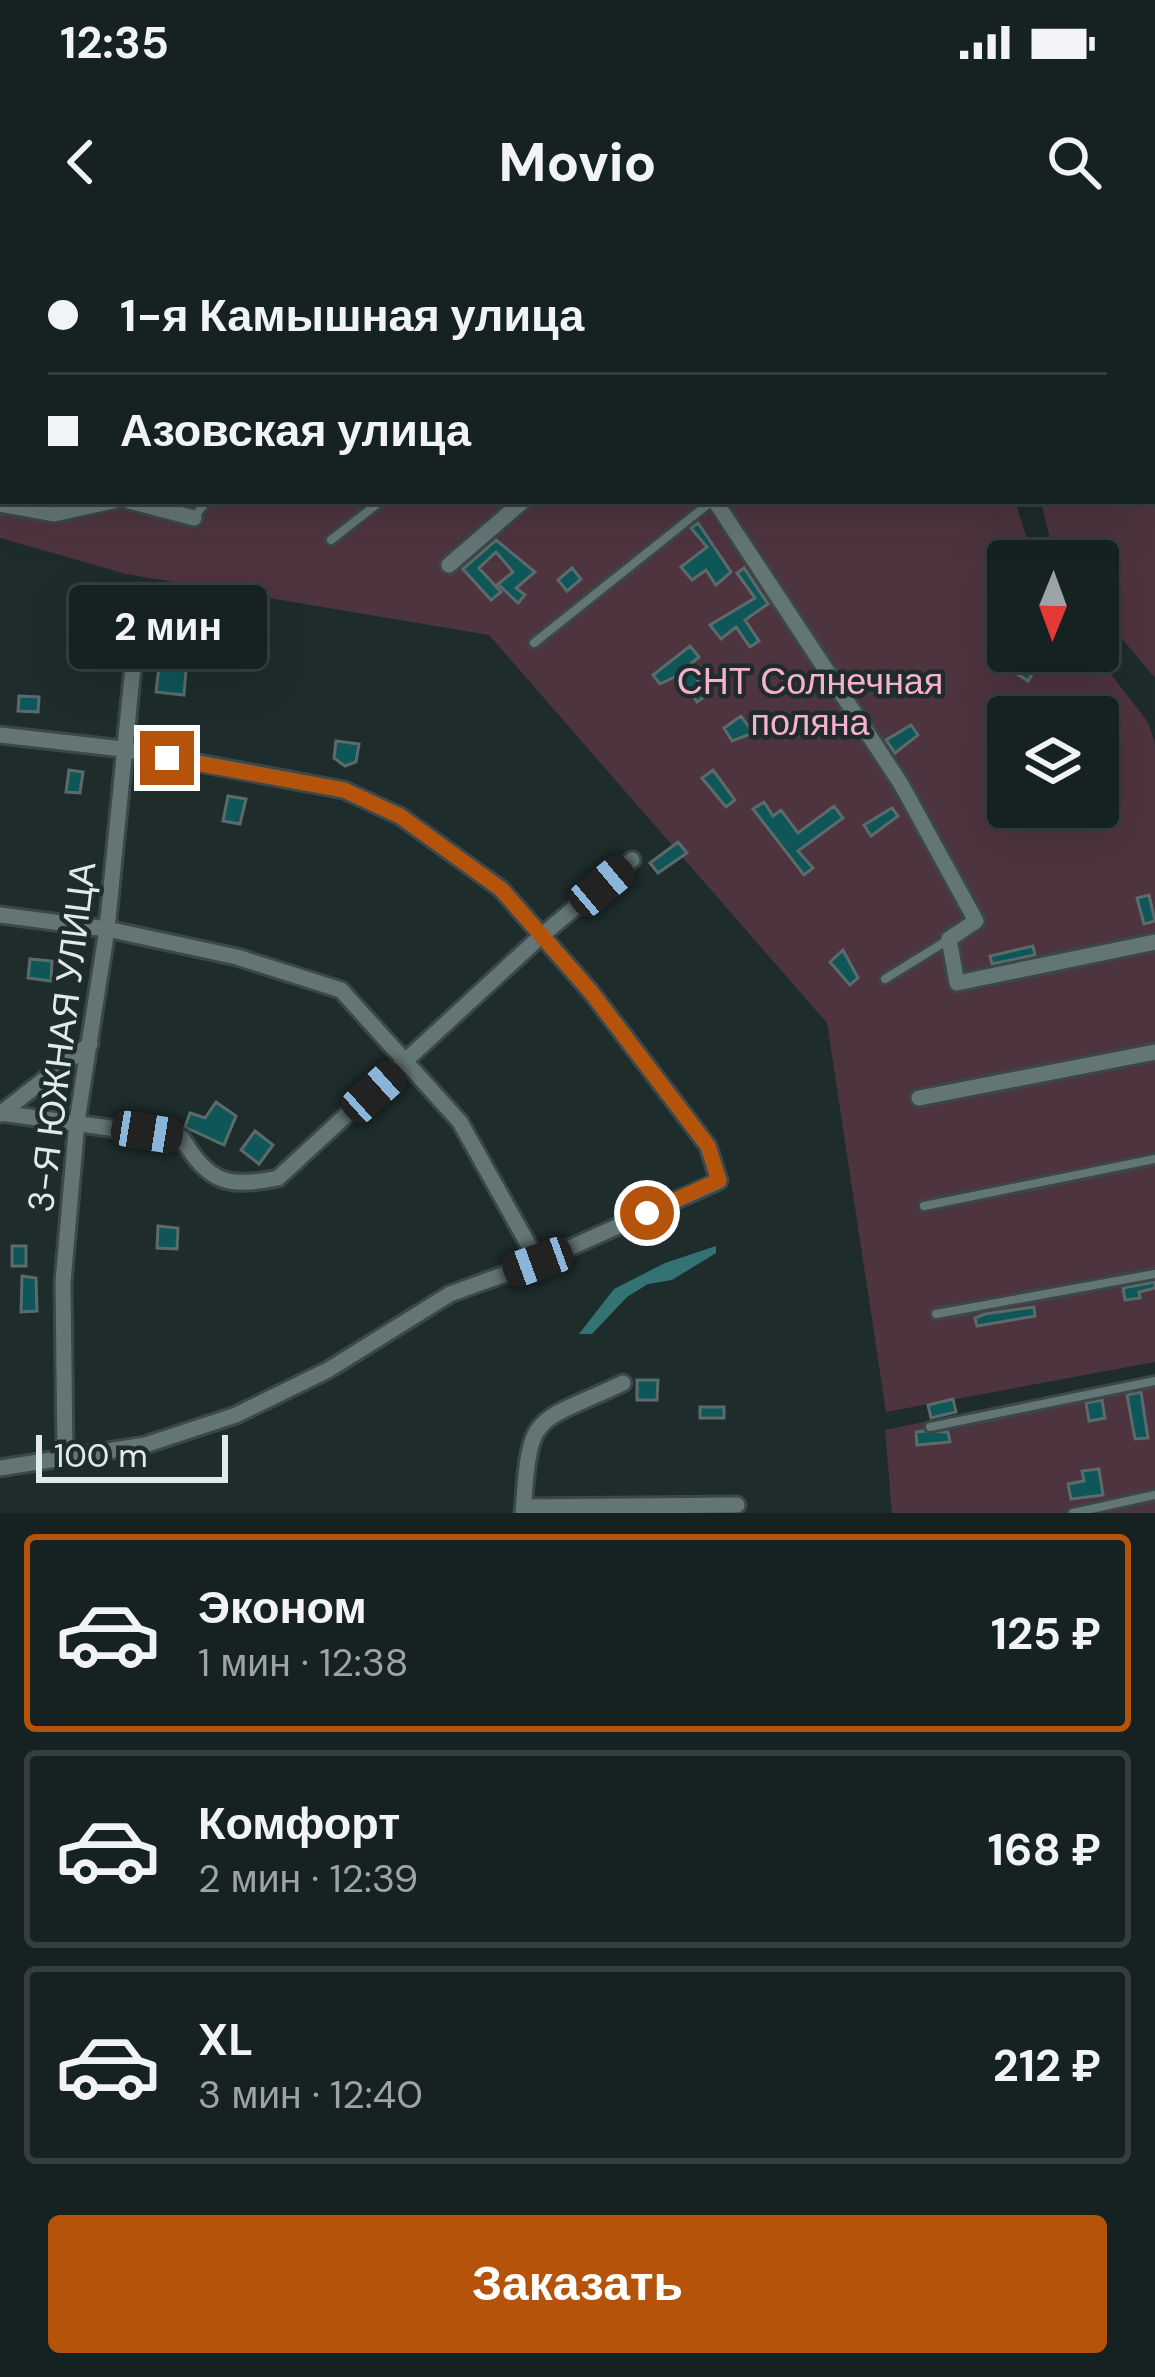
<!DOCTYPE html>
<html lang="ru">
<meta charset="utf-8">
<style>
:root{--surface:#162121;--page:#1f292a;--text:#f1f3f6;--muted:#9ea3a5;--line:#353e3f;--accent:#b45309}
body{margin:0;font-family:"DM Sans",sans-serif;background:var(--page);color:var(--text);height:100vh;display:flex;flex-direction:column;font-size:45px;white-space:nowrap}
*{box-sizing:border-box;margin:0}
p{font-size:39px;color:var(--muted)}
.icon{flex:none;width:66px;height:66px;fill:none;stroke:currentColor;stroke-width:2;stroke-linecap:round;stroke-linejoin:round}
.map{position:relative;height:1273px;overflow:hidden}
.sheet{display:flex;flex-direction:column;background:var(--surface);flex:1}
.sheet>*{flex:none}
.banner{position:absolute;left:0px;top:0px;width:1155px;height:264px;box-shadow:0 12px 48px #0002,0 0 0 3px var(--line);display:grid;align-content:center;height:264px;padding:0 48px;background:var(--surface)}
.needle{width:78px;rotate:181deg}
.buttons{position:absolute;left:987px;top:300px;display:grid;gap:24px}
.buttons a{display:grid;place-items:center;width:132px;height:132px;border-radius:12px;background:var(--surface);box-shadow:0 12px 48px #0002,0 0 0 3px var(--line);font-size:60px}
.scale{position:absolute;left:36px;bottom:30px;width:192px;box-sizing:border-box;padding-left:12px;border:6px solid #e1eaea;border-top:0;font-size:33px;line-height:42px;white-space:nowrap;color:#e1eaea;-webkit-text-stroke:9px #1e2c2c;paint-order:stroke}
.end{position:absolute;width:54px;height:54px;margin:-27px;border:15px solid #b45309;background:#fff;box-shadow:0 0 0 6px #fff}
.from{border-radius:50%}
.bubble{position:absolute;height:84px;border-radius:12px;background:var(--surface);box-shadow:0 12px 48px #0002,0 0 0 3px var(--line);font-size:39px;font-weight:700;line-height:84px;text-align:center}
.car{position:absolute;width:36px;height:72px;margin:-36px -18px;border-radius:15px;box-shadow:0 0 9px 3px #0007;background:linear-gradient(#222 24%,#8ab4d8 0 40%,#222 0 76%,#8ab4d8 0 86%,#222 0)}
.banner b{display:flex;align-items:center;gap:42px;height:114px;font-size:45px}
.banner b+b{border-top:3px solid var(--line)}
.banner i{width:30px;height:30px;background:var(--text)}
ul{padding:21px 0 0;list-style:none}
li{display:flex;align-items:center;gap:36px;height:198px;margin:0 24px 18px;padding:0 24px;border:6px solid var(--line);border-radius:12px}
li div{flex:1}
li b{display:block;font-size:45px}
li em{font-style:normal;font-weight:700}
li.selected{border-color:var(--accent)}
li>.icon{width:108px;height:108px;stroke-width:1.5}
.button{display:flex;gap:24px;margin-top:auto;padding:24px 48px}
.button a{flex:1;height:138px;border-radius:12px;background:var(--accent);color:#fff;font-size:48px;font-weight:700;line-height:138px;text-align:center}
.status{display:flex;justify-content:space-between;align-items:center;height:84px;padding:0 60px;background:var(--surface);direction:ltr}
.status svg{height:33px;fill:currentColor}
header{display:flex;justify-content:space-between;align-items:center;height:156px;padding:0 48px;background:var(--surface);font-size:54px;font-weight:700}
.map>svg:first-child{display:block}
</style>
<div class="status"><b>12:35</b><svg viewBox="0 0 49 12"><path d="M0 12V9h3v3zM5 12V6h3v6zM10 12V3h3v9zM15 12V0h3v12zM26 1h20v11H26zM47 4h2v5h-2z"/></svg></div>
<header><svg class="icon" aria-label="back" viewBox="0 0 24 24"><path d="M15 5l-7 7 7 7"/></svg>Movio<svg class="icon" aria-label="search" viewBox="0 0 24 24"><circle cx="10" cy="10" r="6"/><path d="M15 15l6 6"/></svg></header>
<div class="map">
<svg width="1155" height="1273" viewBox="0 0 1155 1273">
<rect width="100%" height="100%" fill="#1e2c2c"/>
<path fill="#4e343f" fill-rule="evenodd" d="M 0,0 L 28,3 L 3,3 L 3,261 L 1015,261 L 1034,321 L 1008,321 L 1008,411 L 1093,411 L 1148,482 L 1155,503 L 1155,1122 L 886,1172 L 827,783 L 489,395 L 126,334 L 0,298 ZM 1008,477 L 1098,477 L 1098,567 L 1008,567 Z
M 1089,0 L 1155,0 L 1155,438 L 1098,370 L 1098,321 L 1061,321 L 1052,308 L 1041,261 L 1152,261 L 1152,3 L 1086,3 Z
M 1155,1134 L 1155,1273 L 892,1273 L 885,1190 Z"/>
<path fill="#337374" d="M 716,1006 L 716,1013 L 672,1040 L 648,1044 L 627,1057 L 592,1094 L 579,1094 L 614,1049 L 665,1023 Z"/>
<path fill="#0e5657" stroke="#5b6b6b" stroke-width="3" d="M 698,283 L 731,332 L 716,345 L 706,330 L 692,340 L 681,327 L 707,307 L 691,288 Z
M 496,300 L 535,332 L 516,348 L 525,355 L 518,363 L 498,344 L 513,332 L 496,312 L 479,328 L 501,352 L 491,360 L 463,329 Z
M 572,328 L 581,339 L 567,351 L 558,340 Z
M 744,328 L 768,364 L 745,380 L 759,401 L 750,407 L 736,387 L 721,399 L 710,385 L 755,358 L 737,333 Z
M 690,406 L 699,417 L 688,426 L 707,455 L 697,462 L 679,435 L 660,444 L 653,435 Z
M 1026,417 L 1038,424 L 1028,441 L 1016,433 Z
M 159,427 L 186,430 L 184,455 L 156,452 Z
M 19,456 L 39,457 L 38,472 L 18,471 Z
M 741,476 L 753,493 L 732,501 L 724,488 Z
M 911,485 L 918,495 L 895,513 L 886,500 Z
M 336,501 L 359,504 L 356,522 L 345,526 L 334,518 Z
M 69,530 L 83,532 L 80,553 L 66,552 Z
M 713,530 L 735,560 L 726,567 L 702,538 Z
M 228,556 L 246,559 L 240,584 L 223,581 Z
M 764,562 L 773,576 L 781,570 L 798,593 L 834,566 L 843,578 L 798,611 L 813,628 L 804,635 L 753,569 Z
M 892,568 L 898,576 L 871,596 L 864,585 Z
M 678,602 L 687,613 L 658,633 L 650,623 Z
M 1149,655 L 1155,681 L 1144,684 L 1137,658 Z
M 1033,706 L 1035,715 L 992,724 L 990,716 Z
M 843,710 L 858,738 L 850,745 L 830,722 Z
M 30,719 L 52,721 L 51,741 L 28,738 Z
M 216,862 L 236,876 L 224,905 L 185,887 L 190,873 L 205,878 Z
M 255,891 L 273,905 L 259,924 L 241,910 Z
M 158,986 L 178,988 L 177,1009 L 157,1008 Z
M 12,1006 L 26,1006 L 26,1026 L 12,1026 Z
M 22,1036 L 36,1038 L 37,1071 L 21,1072 Z
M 1155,1042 L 1155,1048 L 1139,1052 L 1140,1058 L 1125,1060 L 1123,1048 Z
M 1034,1067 L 1035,1076 L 977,1086 L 975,1078 L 985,1074 Z
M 637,1140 L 658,1140 L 657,1160 L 637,1160 Z
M 1141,1152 L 1148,1198 L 1135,1199 L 1127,1155 Z
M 953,1159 L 956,1172 L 931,1178 L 928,1165 Z
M 1102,1160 L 1105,1178 L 1089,1181 L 1086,1163 Z
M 700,1167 L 724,1167 L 724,1178 L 700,1178 Z
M 923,1191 L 948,1192 L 950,1202 L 917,1205 L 916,1192 Z
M 1099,1229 L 1103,1255 L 1071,1259 L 1068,1244 L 1084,1241 L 1082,1231 Z"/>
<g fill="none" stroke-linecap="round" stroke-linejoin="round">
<g stroke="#3b4748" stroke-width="14">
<path id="lane" d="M 195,277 L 206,261
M 331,300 L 381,261
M 534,403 L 712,261
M 885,739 L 948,700
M 924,966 L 1155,919
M 936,1074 L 1155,1034
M 930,1187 L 1155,1141
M 1073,1273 L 1155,1255"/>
</g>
<g stroke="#3b4748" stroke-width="21">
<path id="street" d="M 972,3 L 976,0
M 129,261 L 194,278
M 715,261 L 901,544 L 976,681 L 949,699 L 957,743 L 1155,702
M 0,264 L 54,274 L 113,261
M 449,325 L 523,261
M 0,495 L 123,509 L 344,550 L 400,576 L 501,649 L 591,752 L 708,906 L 719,941 L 538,1022 L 450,1054 L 328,1130 L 236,1175 L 145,1205 L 0,1228
M 0,675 L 107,689 L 237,717 L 341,750 L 460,882 L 538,1022
M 919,858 L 1155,812
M 0,873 L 182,898 C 209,943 227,948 278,938 L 541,696 L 632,620
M 0,874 L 90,804
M 65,1217 L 63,1042 L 77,881 L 107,689 L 137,386
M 524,1267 L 737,1265
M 523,1273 C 530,1169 532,1186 623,1143"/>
</g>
<use href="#lane" stroke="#647575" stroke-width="8"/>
<use href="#street" stroke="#647575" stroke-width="15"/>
</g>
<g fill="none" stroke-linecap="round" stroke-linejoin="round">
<path stroke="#b45309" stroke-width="15" d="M 167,518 L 344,550 L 400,576 L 501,649 L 591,752 L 708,906 L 719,940 L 647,973"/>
</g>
<g text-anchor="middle" stroke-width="9" stroke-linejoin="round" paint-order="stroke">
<g font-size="36" fill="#f9afcf" stroke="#1e2c2c">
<text x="810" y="454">СНТ Солнечная<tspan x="810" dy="41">поляна</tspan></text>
</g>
<g font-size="36" fill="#e1eaea" stroke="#1e2c2c">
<text transform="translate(61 797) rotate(-83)" y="13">3-Я ЮЖНАЯ УЛИЦА</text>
</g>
</g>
</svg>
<div class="buttons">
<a><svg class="needle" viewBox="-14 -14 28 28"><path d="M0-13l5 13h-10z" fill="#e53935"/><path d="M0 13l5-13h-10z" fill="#9ea3a5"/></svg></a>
<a><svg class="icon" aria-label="layers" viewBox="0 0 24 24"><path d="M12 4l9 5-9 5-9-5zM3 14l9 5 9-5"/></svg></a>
</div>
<div class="scale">100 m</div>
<i class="end from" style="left:647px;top:973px"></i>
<i class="end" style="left:167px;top:518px"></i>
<div class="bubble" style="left:69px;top:345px;width:198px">2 мин</div>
<i class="car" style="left:602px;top:646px;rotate:50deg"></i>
<i class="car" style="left:374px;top:852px;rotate:48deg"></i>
<i class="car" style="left:147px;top:892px;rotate:99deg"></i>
<i class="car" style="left:538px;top:1022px;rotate:250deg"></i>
<div class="banner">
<b><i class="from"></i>1-я Камышная улица</b>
<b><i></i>Азовская улица</b>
</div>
</div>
<section class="sheet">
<ul>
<li class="selected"><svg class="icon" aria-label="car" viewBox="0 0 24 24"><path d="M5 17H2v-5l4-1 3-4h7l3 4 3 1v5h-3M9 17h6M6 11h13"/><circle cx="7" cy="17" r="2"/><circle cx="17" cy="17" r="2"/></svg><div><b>Эконом</b><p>1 мин · 12:38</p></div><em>125 ₽</em></li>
<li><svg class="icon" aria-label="car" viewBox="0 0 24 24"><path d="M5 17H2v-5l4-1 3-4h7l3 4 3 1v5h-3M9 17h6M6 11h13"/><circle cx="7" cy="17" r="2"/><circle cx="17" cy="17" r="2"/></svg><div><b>Комфорт</b><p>2 мин · 12:39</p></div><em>168 ₽</em></li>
<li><svg class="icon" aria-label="car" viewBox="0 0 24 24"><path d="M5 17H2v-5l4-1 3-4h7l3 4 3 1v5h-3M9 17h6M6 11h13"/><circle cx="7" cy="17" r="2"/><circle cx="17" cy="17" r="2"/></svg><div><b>XL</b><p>3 мин · 12:40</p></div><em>212 ₽</em></li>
</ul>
<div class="button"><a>Заказать</a></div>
</section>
